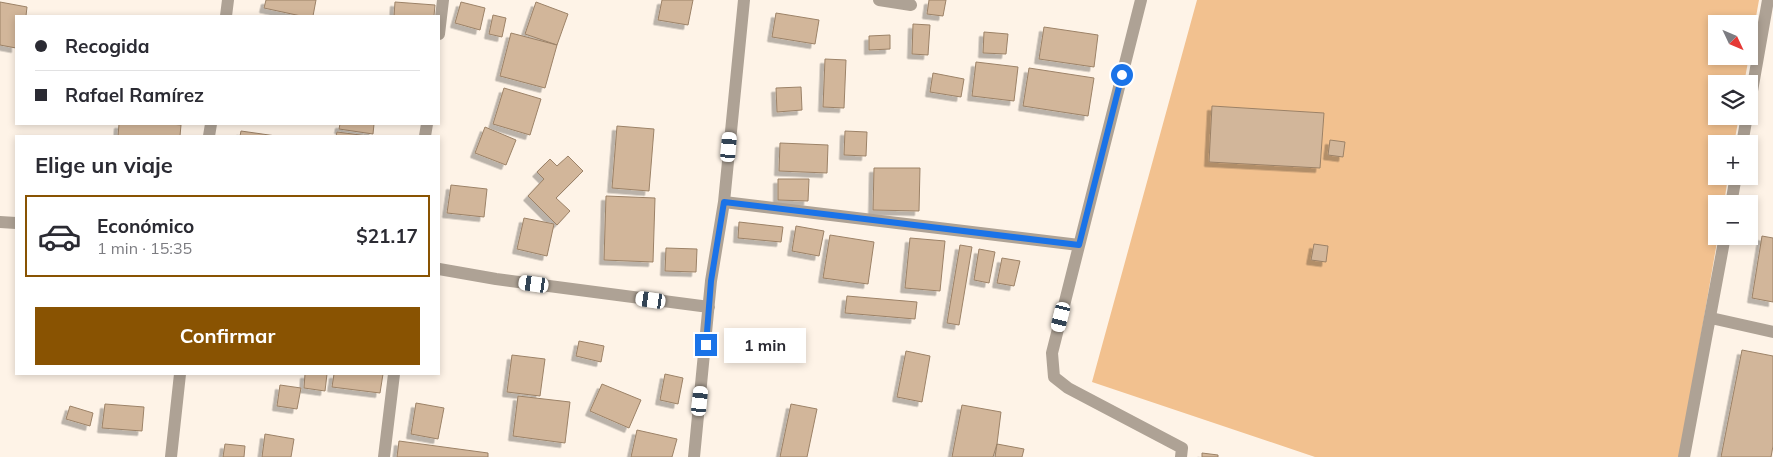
<!DOCTYPE html>
<html lang="es">
<meta charset="utf-8">
<style>
:root{--surface:#fff;--page:#f2f2f3;--text:#2b2b33;--muted:#7c7c81;--line:#e1e1e2;--accent:#895302}
body{margin:0;font-family:Mulish,sans-serif;background:var(--page);color:var(--text);height:100vh;display:flex;flex-direction:column;font-size:19px;white-space:nowrap}
*{box-sizing:border-box;margin:0}
p{font-size:16px;color:var(--muted)}
.icon{flex:none;width:28px;height:28px;fill:none;stroke:currentColor;stroke-width:2;stroke-linecap:round;stroke-linejoin:round}
.map{position:relative;flex:1;overflow:hidden}
.panel{position:absolute;left:15px;top:135px;width:425px;height:240px;display:flex;flex-direction:column;background:var(--surface);border-radius:0px;box-shadow:0 2px 8px #0003}
.panel>*{flex:none}
.hud{position:absolute;left:15px;top:15px;width:425px;height:110px;border-radius:0px;box-shadow:0 2px 8px #0003;display:grid;align-content:center;height:110px;padding:0 20px;background:var(--surface)}
.needle{width:32px;rotate:134deg}
.buttons{position:absolute;left:1708px;top:15px;display:grid;gap:10px}
.buttons a{display:grid;place-items:center;width:50px;height:50px;border-radius:0px;background:var(--surface);box-shadow:0 2px 8px #0003;font-size:25px}
.end{position:absolute;width:22px;height:22px;margin:-11px;border:6px solid #1a73e8;background:#fff;box-shadow:0 0 0 2px #fff}
.from{border-radius:50%}
.bubble{position:absolute;height:35px;border-radius:0px;background:var(--surface);box-shadow:0 2px 8px #0003;font-size:16px;font-weight:700;line-height:35px;text-align:center}
.car{position:absolute;width:15px;height:30px;margin:-15px -8px;border-radius:6px;box-shadow:0 0 4px 1px #0007;background:linear-gradient(#fff 24%,#345 0 40%,#fff 0 76%,#345 0 86%,#fff 0)}
.hud b{display:flex;align-items:center;gap:18px;height:48px;font-size:19px}
.hud b+b{border-top:1px solid var(--line)}
.hud i{width:12px;height:12px;background:var(--text)}
ul{padding:0;list-style:none}
li{display:flex;align-items:center;gap:15px;height:82px;margin:0 10px 8px;padding:0 10px;border:2px solid transparent;border-radius:0px}
li div{flex:1}
li b{display:block;font-size:19px}
li em{font-style:normal;font-weight:700}
li.active{border-color:var(--accent)}
li>.icon{width:45px;height:45px;stroke-width:1.5}
h2{padding:0 20px;font-size:22px;line-height:60px}
.action{display:flex;gap:10px;margin-top:auto;padding:10px 20px}
.action a{flex:1;height:58px;border-radius:0px;background:var(--accent);color:#fff;font-size:20px;font-weight:700;line-height:58px;text-align:center}
.map>svg:first-child{display:block}
</style>
<div class="map">
<svg width="1773" height="457" viewBox="0 0 1773 457">
<defs>
<filter id="shadow"><feDropShadow dx="-4.5" dy="4.5" stdDeviation="0" flood-color="#0004"/></filter>
</defs>
<rect width="100%" height="100%" fill="#fef3e7"/>
<path fill="#f2c18f" fill-rule="evenodd" d="M 1197,0 L 1759,0 L 1744,84 L 1716,84 L 1716,116 L 1739,116 L 1734,144 L 1716,144 L 1716,176 L 1728,176 L 1724,204 L 1716,204 L 1716,236 L 1718,236 L 1680,457 L 1315,457 L 1092,382 ZM 1716,24 L 1749,24 L 1749,56 L 1716,56 Z"/>
<path fill="#d2b69a" stroke="#9c8267" filter="url(#shadow)" d="M 266,0 L 316,0 L 313,16 L 301,16 L 264,8 Z
M 662,0 L 693,0 L 688,25 L 658,20 Z
M 929,0 L 946,0 L 943,16 L 927,14 Z
M 0,2 L 27,7 L 26,16 L 16,16 L 16,48 L 0,45 Z
M 395,2 L 435,5 L 434,16 L 394,16 Z
M 461,2 L 485,8 L 480,30 L 455,23 Z
M 536,2 L 568,14 L 557,45 L 525,34 Z
M 776,13 L 819,20 L 815,44 L 772,37 Z
M 493,15 L 506,18 L 502,37 L 489,34 Z
M 913,24 L 930,25 L 928,55 L 912,54 Z
M 1044,27 L 1098,35 L 1094,67 L 1039,59 Z
M 984,32 L 1008,34 L 1006,54 L 983,53 Z
M 511,33 L 557,45 L 545,88 L 500,76 Z
M 890,35 L 890,49 L 869,50 L 869,36 Z
M 825,59 L 846,60 L 844,108 L 823,107 Z
M 976,62 L 1018,67 L 1014,101 L 972,96 Z
M 1029,68 L 1094,78 L 1088,116 L 1023,106 Z
M 933,73 L 964,79 L 961,97 L 930,92 Z
M 801,87 L 802,110 L 777,112 L 776,88 Z
M 504,88 L 541,99 L 530,135 L 493,124 Z
M 1212,106 L 1324,113 L 1320,168 L 1209,162 Z
M 119,124 L 171,124 L 181,125 L 180,136 L 118,136 Z
M 340,124 L 374,124 L 373,134 L 339,129 Z
M 617,126 L 654,129 L 649,191 L 612,188 Z
M 485,127 L 516,140 L 506,165 L 475,153 Z
M 241,131 L 276,136 L 240,136 Z
M 845,131 L 867,132 L 866,156 L 844,155 Z
M 337,132 L 368,136 L 336,136 Z
M 1330,140 L 1345,142 L 1343,157 L 1328,155 Z
M 780,143 L 828,145 L 827,173 L 779,171 Z
M 568,156 L 583,171 L 556,198 L 570,211 L 557,225 L 528,196 L 544,179 L 537,172 L 550,159 L 557,166 Z
M 874,168 L 920,168 L 919,211 L 873,210 Z
M 778,179 L 809,179 L 808,201 L 778,200 Z
M 451,185 L 487,189 L 484,217 L 447,213 Z
M 606,196 L 655,198 L 653,262 L 604,260 Z
M 524,218 L 554,224 L 547,256 L 517,249 Z
M 739,222 L 783,227 L 781,242 L 738,238 Z
M 796,226 L 824,231 L 819,256 L 792,251 Z
M 830,235 L 874,242 L 868,284 L 823,278 Z
M 1762,236 L 1773,238 L 1773,302 L 1752,298 Z
M 910,238 L 945,241 L 940,291 L 905,288 Z
M 1314,244 L 1328,246 L 1326,262 L 1311,260 Z
M 960,245 L 972,247 L 959,325 L 947,323 Z
M 666,248 L 697,249 L 696,272 L 665,271 Z
M 979,249 L 995,252 L 989,283 L 974,280 Z
M 1002,258 L 1020,261 L 1014,286 L 997,283 Z
M 847,296 L 917,302 L 915,319 L 845,313 Z
M 579,341 L 604,346 L 601,362 L 576,356 Z
M 1742,350 L 1773,356 L 1773,446 L 1771,457 L 1721,457 Z
M 906,351 L 930,356 L 922,402 L 897,397 Z
M 512,355 L 545,359 L 540,396 L 507,392 Z
M 305,374 L 327,374 L 325,391 L 304,388 Z
M 334,374 L 383,374 L 380,393 L 332,387 Z
M 665,374 L 683,378 L 678,404 L 660,400 Z
M 602,384 L 641,400 L 629,428 L 590,411 Z
M 280,385 L 301,388 L 297,409 L 277,406 Z
M 518,396 L 570,402 L 565,443 L 513,436 Z
M 416,403 L 444,408 L 438,439 L 411,434 Z
M 105,404 L 144,407 L 142,431 L 102,428 Z
M 791,404 L 817,409 L 807,457 L 780,457 Z
M 962,405 L 1001,412 L 997,444 L 993,457 L 952,457 Z
M 70,406 L 93,413 L 90,426 L 66,419 Z
M 637,430 L 677,439 L 672,457 L 631,457 Z
M 265,434 L 294,439 L 291,457 L 262,457 Z
M 399,441 L 488,453 L 488,457 L 397,457 Z
M 225,444 L 245,446 L 244,457 L 223,457 Z
M 997,444 L 1024,449 L 1022,457 L 995,457 Z
M 1202,453 L 1218,455 L 1218,457 L 1202,457 Z"/>
<g fill="none" stroke-linecap="round" stroke-linejoin="round">
<path stroke="#aea295" stroke-width="12" d="M 879,0 L 911,5
M 1141,0 L 1052,353 L 1054,377 L 1068,388 L 1182,448 L 1181,457
M 226,16 L 228,0
M 439,34 L 443,0
M 1749,108 L 1768,0
M 209,136 L 211,124
M 425,136 L 427,124
M 1742,144 L 1747,116
M 724,202 L 1079,245
M 1731,204 L 1736,176
M 0,222 L 16,223
M 439,269 L 496,279 L 709,307
M 1711,318 L 1773,332
M 171,457 L 180,374
M 384,457 L 394,374
M 694,457 L 711,281 L 724,202 L 744,0
M 1684,457 L 1725,236"/>
</g>
<g fill="none" stroke-linecap="round" stroke-linejoin="round">
<path stroke="#1a73e8" stroke-width="6" d="M 706,345 L 711,281 L 724,202 L 1079,245 L 1122,75"/>
</g>
</svg>
<div class="buttons">
<a><svg class="needle" viewBox="-14 -14 28 28"><path d="M0-13l5 13h-10z" fill="#e53935"/><path d="M0 13l5-13h-10z" fill="#7c7c81"/></svg></a>
<a><svg class="icon" aria-label="layers" viewBox="0 0 24 24"><path d="M12 4l9 5-9 5-9-5zM3 14l9 5 9-5"/></svg></a>
<a>+</a>
<a>−</a>
</div>
<i class="end from" style="left:1122px;top:75px"></i>
<i class="end" style="left:706px;top:345px"></i>
<div class="bubble" style="left:724px;top:328px;width:82px">1 min</div>
<i class="car" style="left:729px;top:147px;rotate:5deg"></i>
<i class="car" style="left:534px;top:284px;rotate:278deg"></i>
<i class="car" style="left:651px;top:300px;rotate:278deg"></i>
<i class="car" style="left:1061px;top:317px;rotate:194deg"></i>
<i class="car" style="left:700px;top:401px;rotate:6deg"></i>
<div class="hud">
<b><i class="from"></i>Recogida</b>
<b><i></i>Rafael Ramírez</b>
</div>
<section class="panel">
<h2>Elige un viaje</h2>
<ul>
<li class="active"><svg class="icon" aria-label="car" viewBox="0 0 24 24"><path d="M5 17H2v-5l4-1 3-4h7l3 4 3 1v5h-3M9 17h6M6 11h13"/><circle cx="7" cy="17" r="2"/><circle cx="17" cy="17" r="2"/></svg><div><b>Económico</b><p>1 min · 15:35</p></div><em>$21.17</em></li>
</ul>
<div class="action"><a>Confirmar</a></div>
</section>
</div>
